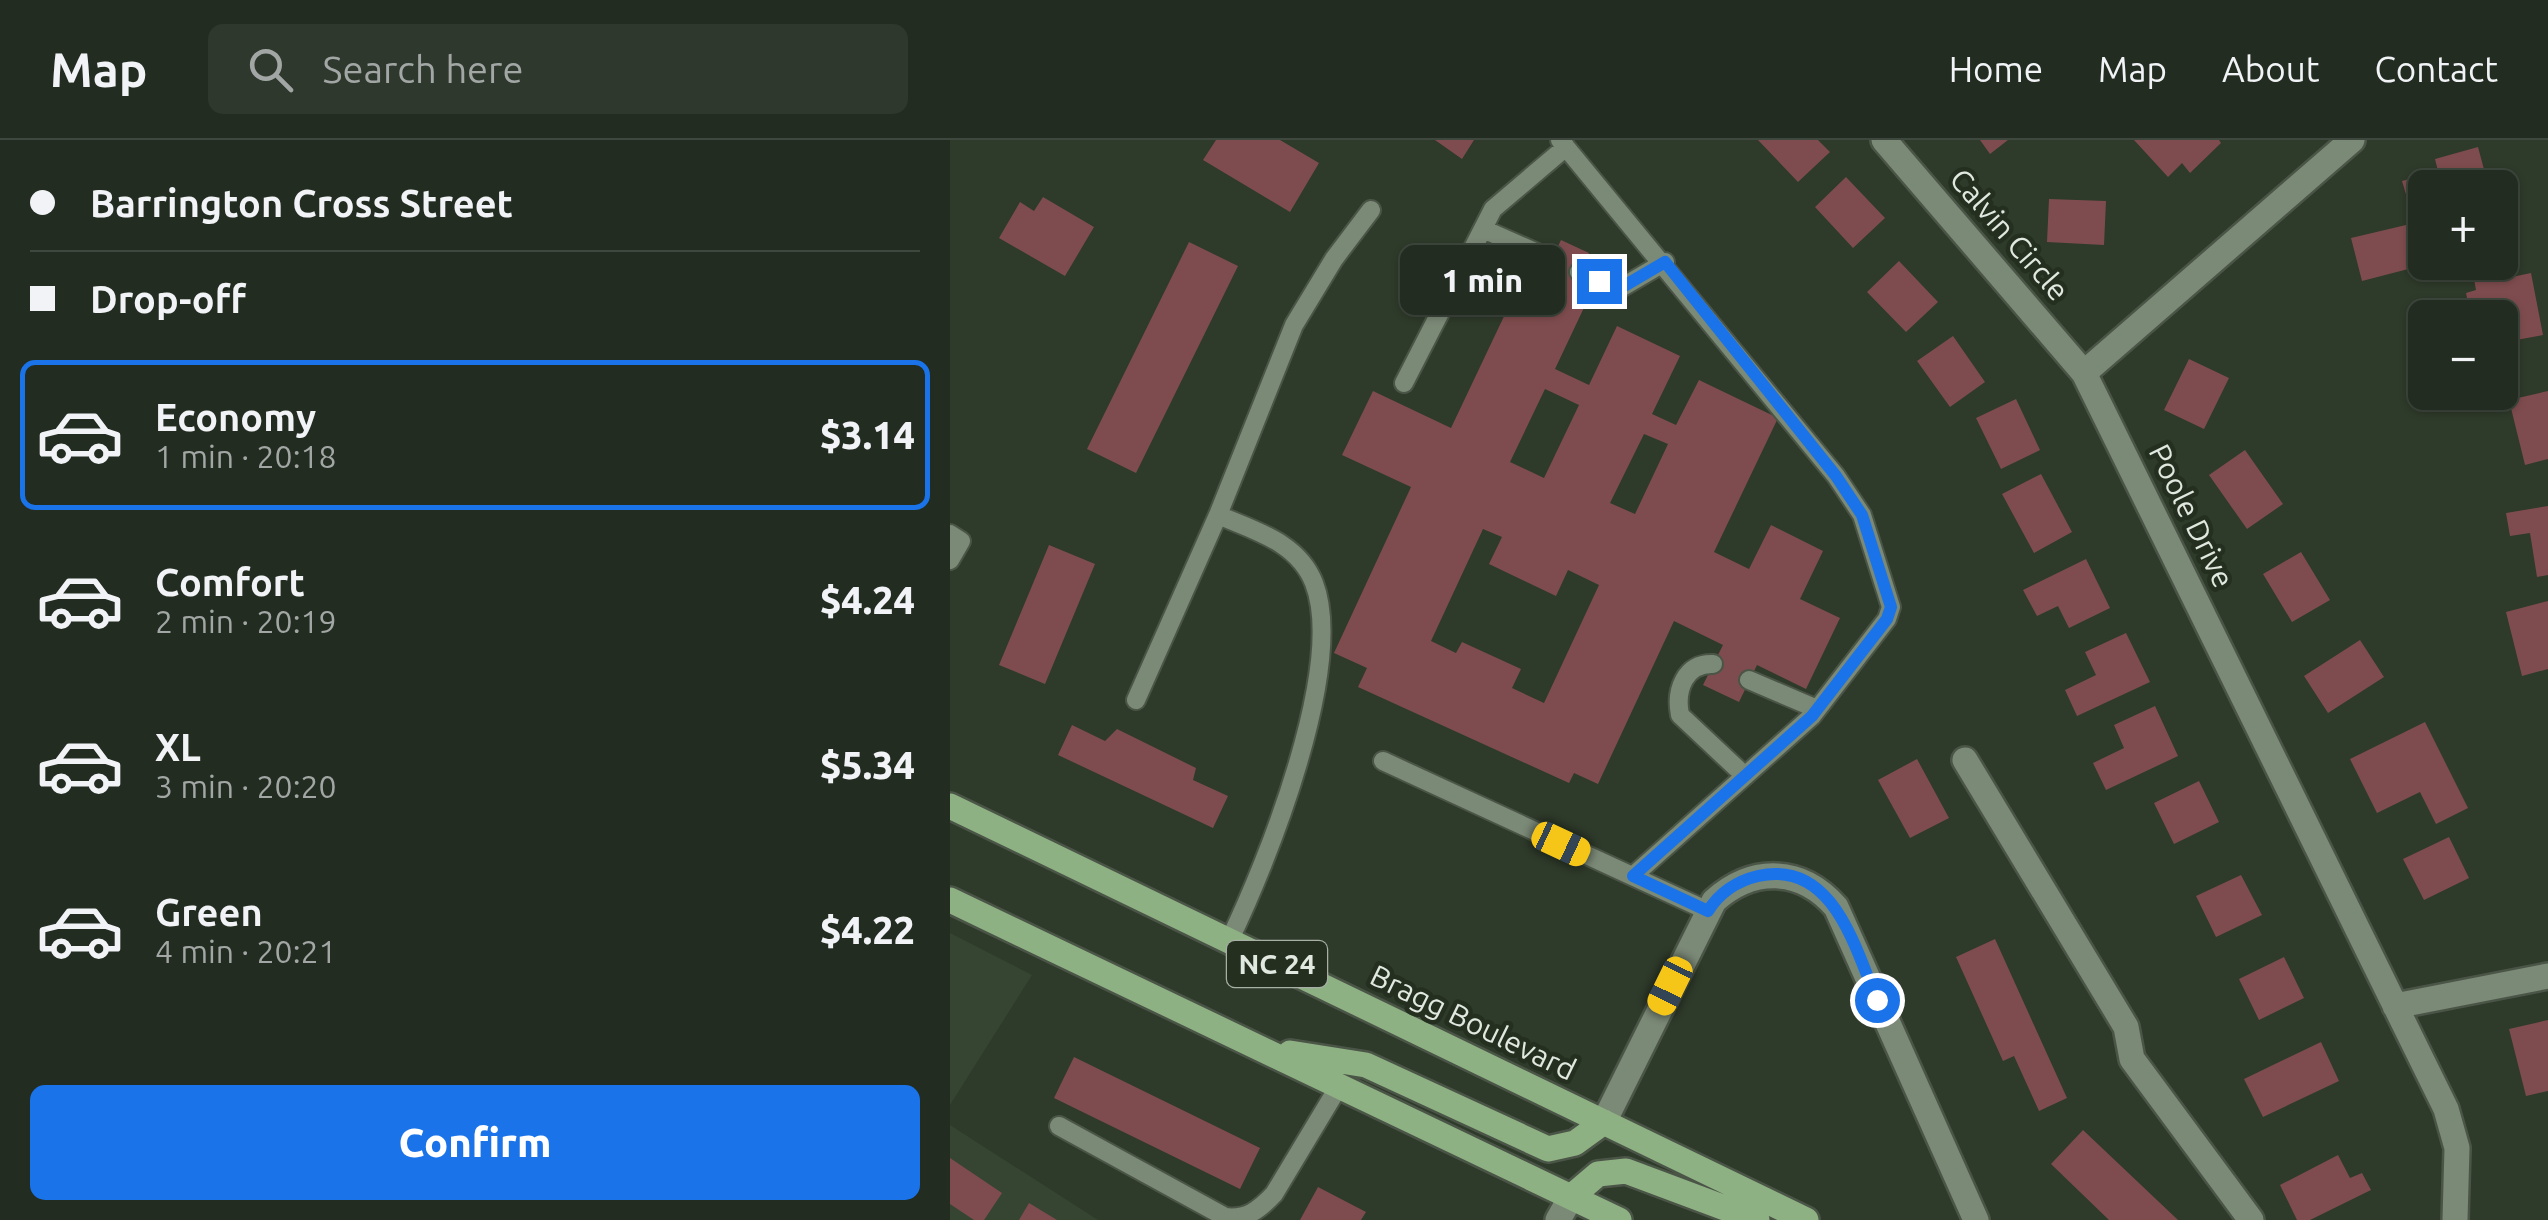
<!DOCTYPE html>
<meta charset="utf-8">
<style>
:root{--surface:#222c20;--page:#2e382d;--text:#f1f3f6;--muted:#a2a7a5;--line:#3f483e;--accent:#1a73e8}
body{margin:0;font-family:Ubuntu,sans-serif;background:var(--page);color:var(--text);height:100vh;display:flex;flex-direction:column;font-size:38px;white-space:nowrap}
*{box-sizing:border-box;margin:0}
p{font-size:32px;color:var(--muted)}
.icon{flex:none;width:55px;height:55px;fill:none;stroke:currentColor;stroke-width:2;stroke-linecap:round;stroke-linejoin:round}
.map{position:relative;flex:1;overflow:hidden}
.sheet{display:flex;flex-direction:column;background:var(--surface);width:950px}
.sheet>*{flex:none}
.top-card{display:grid;align-content:center;height:220px;padding:0 30px;background:var(--surface)}
.controls{position:absolute;left:1458px;top:30px;display:grid;gap:20px}
.controls a{display:grid;place-items:center;width:110px;height:110px;border-radius:15px;background:var(--surface);box-shadow:0 2px 8px #0004,0 0 0 2px var(--line);font-size:50px}
.end{position:absolute;width:45px;height:45px;margin:-22px;border:12px solid #1a73e8;background:#fff;box-shadow:0 0 0 5px #fff}
.from{border-radius:50%}
.bubble{position:absolute;height:70px;border-radius:15px;background:var(--surface);box-shadow:0 2px 8px #0004,0 0 0 2px var(--line);font-size:32px;font-weight:800;line-height:70px;text-align:center}
.car{position:absolute;width:30px;height:60px;margin:-30px -15px;border-radius:12px;box-shadow:0 0 8px 2px #0007;background:linear-gradient(#f5c518 24%,#345 0 40%,#f5c518 0 76%,#345 0 86%,#f5c518 0)}
.top-card b{display:flex;align-items:center;gap:35px;height:95px;font-size:38px}
.top-card b+b{border-top:2px solid var(--line)}
.top-card i{width:25px;height:25px;background:var(--text)}
ul{padding:0;list-style:none}
li{display:flex;align-items:center;gap:30px;height:150px;margin:0 20px 15px;padding:0 10px;border:5px solid transparent;border-radius:15px}
li div{flex:1}
li b{display:block;font-size:38px}
li em{font-style:normal;font-weight:800}
li.selected{border-color:var(--accent)}
li>.icon{width:90px;height:90px;stroke-width:1.5}
.button{display:flex;gap:20px;margin-top:auto;padding:20px 30px}
.button a{flex:1;height:115px;border-radius:15px;background:var(--accent);color:#fff;font-size:40px;font-weight:800;line-height:115px;text-align:center}
header{display:flex;align-items:center;gap:60px;box-sizing:border-box;height:140px;padding:0 50px;background:var(--surface);border-bottom:2px solid var(--line)}
header strong{font-size:48px}
nav{display:flex;gap:55px;margin-inline-start:auto;font-size:35px}
.search{width:700px;height:90px;background:var(--page);display:flex;align-items:center;gap:25px;box-sizing:border-box;padding:0 35px;border-radius:15px;color:var(--muted);font-size:38px}
main{display:flex;flex:1;min-height:0}
.map>svg:first-child{display:block}
</style>
<header>
<strong>Map</strong>
<div class="search"><svg class="icon" aria-label="search" viewBox="0 0 24 24"><circle cx="10" cy="10" r="6"/><path d="M15 15l6 6"/></svg>Search here</div>
<nav><a>Home</a><a>Map</a><a>About</a><a>Contact</a></nav>
</header>
<main>
<section class="sheet">
<div class="top-card">
<b><i class="from"></i>Barrington Cross Street</b>
<b><i></i>Drop-off</b>
</div>
<ul>
<li class="selected"><svg class="icon" aria-label="car" viewBox="0 0 24 24"><path d="M5 17H2v-5l4-1 3-4h7l3 4 3 1v5h-3M9 17h6M6 11h13"/><circle cx="7" cy="17" r="2"/><circle cx="17" cy="17" r="2"/></svg><div><b>Economy</b><p>1 min · 20:18</p></div><em>$3.14</em></li>
<li><svg class="icon" aria-label="car" viewBox="0 0 24 24"><path d="M5 17H2v-5l4-1 3-4h7l3 4 3 1v5h-3M9 17h6M6 11h13"/><circle cx="7" cy="17" r="2"/><circle cx="17" cy="17" r="2"/></svg><div><b>Comfort</b><p>2 min · 20:19</p></div><em>$4.24</em></li>
<li><svg class="icon" aria-label="car" viewBox="0 0 24 24"><path d="M5 17H2v-5l4-1 3-4h7l3 4 3 1v5h-3M9 17h6M6 11h13"/><circle cx="7" cy="17" r="2"/><circle cx="17" cy="17" r="2"/></svg><div><b>XL</b><p>3 min · 20:20</p></div><em>$5.34</em></li>
<li><svg class="icon" aria-label="car" viewBox="0 0 24 24"><path d="M5 17H2v-5l4-1 3-4h7l3 4 3 1v5h-3M9 17h6M6 11h13"/><circle cx="7" cy="17" r="2"/><circle cx="17" cy="17" r="2"/></svg><div><b>Green</b><p>4 min · 20:21</p></div><em>$4.22</em></li>
</ul>
<div class="button"><a>Confirm</a></div>
</section>
<div class="map">
<svg width="1598" height="1080" viewBox="0 0 1598 1080">
<rect width="100%" height="100%" fill="#2e3a2a"/>
<path fill="#364531" d="M 0,793 L 82,835 L 0,965 Z
M 0,985 L 148,1080 L 0,1080 Z"/>
<path fill="#7e4c4e" fill-rule="evenodd" d="M 266,0 L 330,0 L 369,23 L 340,72 L 253,20 Z
M 485,0 L 524,0 L 512,19 Z
M 808,0 L 868,0 L 880,12 L 848,42 Z
M 1030,0 L 1058,0 L 1040,14 Z
M 1184,0 L 1269,0 L 1271,3 L 1240,33 L 1232,23 L 1218,37 Z
M 1528,7 L 1539,48 L 1475,48 L 1475,74 L 1463,78 L 1452,41 L 1488,31 L 1485,19 Z
M 896,37 L 935,78 L 903,108 L 865,67 Z
M 93,57 L 144,87 L 115,136 L 49,98 L 70,62 L 84,71 Z
M 1099,59 L 1156,61 L 1154,105 L 1097,102 Z
M 1456,85 L 1466,127 L 1412,141 L 1401,98 Z
M 611,100 L 639,113 L 623,147 L 640,155 L 605,229 L 639,245 L 667,186 L 730,216 L 702,274 L 726,285 L 749,240 L 828,278 L 764,412 L 799,429 L 821,385 L 873,411 L 850,459 L 890,478 L 856,549 L 807,525 L 789,562 L 753,545 L 773,505 L 724,481 L 648,644 L 624,633 L 619,643 L 408,547 L 417,528 L 384,513 L 461,347 L 392,315 L 423,251 L 501,288 L 576,130 L 593,138 ZM 595,249 L 629,265 L 594,338 L 560,322 ZM 694,294 L 718,304 L 685,374 L 660,363 ZM 533,389 L 552,397 L 539,424 L 606,456 L 618,430 L 649,445 L 594,563 L 562,548 L 571,529 L 512,502 L 506,513 L 481,501 Z
M 239,102 L 288,126 L 186,333 L 137,309 Z
M 1556,107 L 1562,137 L 1581,133 L 1593,195 L 1550,203 L 1550,178 L 1521,178 L 1516,153 L 1526,150 L 1521,122 L 1550,122 L 1550,108 Z
M 949,121 L 988,162 L 956,192 L 917,152 Z
M 1003,196 L 1035,242 L 1000,267 L 967,221 Z
M 1239,219 L 1279,238 L 1254,289 L 1214,270 Z
M 1598,251 L 1598,319 L 1575,325 L 1559,260 Z
M 1066,259 L 1090,310 L 1051,329 L 1026,278 Z
M 1295,310 L 1333,364 L 1297,389 L 1259,335 Z
M 1091,334 L 1122,392 L 1084,413 L 1052,354 Z
M 1598,366 L 1598,435 L 1587,437 L 1580,393 L 1560,396 L 1556,373 Z
M 99,405 L 145,424 L 95,544 L 49,525 Z
M 1351,412 L 1380,460 L 1342,482 L 1313,434 Z
M 1136,419 L 1160,468 L 1119,488 L 1108,466 L 1087,476 L 1073,450 Z
M 1598,461 L 1598,529 L 1572,536 L 1556,472 Z
M 1176,493 L 1200,542 L 1127,576 L 1115,550 L 1146,535 L 1135,512 Z
M 1410,500 L 1434,537 L 1378,573 L 1354,536 Z
M 1205,566 L 1228,616 L 1156,650 L 1143,623 L 1174,608 L 1164,585 Z
M 1475,582 L 1518,668 L 1486,684 L 1470,652 L 1427,673 L 1400,619 Z
M 122,585 L 155,601 L 167,589 L 246,628 L 243,640 L 278,656 L 263,688 L 108,615 Z
M 967,619 L 999,678 L 960,698 L 928,640 Z
M 1249,641 L 1269,682 L 1224,704 L 1204,663 Z
M 1499,697 L 1519,738 L 1474,760 L 1453,719 Z
M 1291,735 L 1312,775 L 1266,797 L 1246,756 Z
M 1045,799 L 1117,958 L 1089,971 L 1064,916 L 1053,921 L 1006,817 Z
M 1334,817 L 1354,858 L 1309,880 L 1289,839 Z
M 1598,880 L 1598,951 L 1576,956 L 1559,889 Z
M 1371,902 L 1389,941 L 1313,977 L 1294,939 Z
M 124,917 L 310,1008 L 290,1049 L 104,958 Z
M 1133,990 L 1228,1080 L 1159,1080 L 1101,1024 Z
M 1388,1015 L 1400,1038 L 1412,1033 L 1421,1050 L 1360,1080 L 1347,1080 L 1330,1045 Z
M 0,1018 L 52,1053 L 34,1080 L 24,1080 L 0,1064 Z
M 368,1047 L 416,1072 L 411,1080 L 350,1080 Z
M 79,1063 L 107,1080 L 69,1080 Z"/>
<g fill="none" stroke-linecap="round" stroke-linejoin="round">
<g stroke="#4b5547" stroke-width="22">
<path id="lane" d="M 610,0 L 886,336 L 912,375 L 941,467 L 937,479 L 862,576 L 683,736
M 533,89 L 601,119
M 629,132 L 669,149 L 715,122
M 454,243 L 543,69 L 616,7
M 268,375 L 344,185 L 384,119 L 421,70
M 0,394 L 11,401 L 0,420
M 763,524 C 735,523 725,550 730,575 L 795,636
M 799,540 L 867,569
M 186,560 L 268,375 C 305,391 348,402 364,443 C 396,526 317,723 279,801
M 433,621 L 758,771
M 109,986 L 275,1077 C 296,1080 309,1070 324,1054 L 389,946"/>
</g>
<g stroke="#4b5547" stroke-width="30">
<path id="street" d="M 934,0 L 1134,233 L 1496,969 L 1507,1008 L 1505,1080
M 1134,233 L 1402,0
M 1015,620 L 1176,887 L 1182,919 L 1301,1080
M 1445,866 L 1598,836
M 654,982 L 764,761 C 803,726 851,727 886,767 L 1026,1080"/>
</g>
<g stroke="#4b5547" stroke-width="30">
<path id="secondary" d="M 608,1080 L 621,1057"/>
</g>
<g stroke="#4b5547" stroke-width="30">
<path id="primary" d="M 0,666 L 856,1080
M 0,760 L 669,1080
M 340,913 L 416,925 L 598,1009 L 625,1003 L 654,982
M 621,1057 L 648,1034 L 676,1031 L 807,1080"/>
</g>
<use href="#lane" stroke="#7b8977" stroke-width="18"/>
<use href="#street" stroke="#7b8977" stroke-width="25"/>
<use href="#secondary" stroke="#7b8977" stroke-width="25"/>
<use href="#primary" stroke="#8eb183" stroke-width="25"/>
</g>
<g fill="none" stroke-linecap="round" stroke-linejoin="round">
<path stroke="#1a73e8" stroke-width="12" d="M 649,141 L 669,149 L 715,122 L 886,336 L 912,375 L 941,467 L 937,479 L 862,576 L 683,736 L 758,771 C 770,752 787,741 808,736 C 883,719 905,808 927,860"/>
</g>
<g text-anchor="middle" stroke-width="9" stroke-linejoin="round" paint-order="stroke">
<rect fill="#242f20" stroke="#a8b0a6" stroke-width="2.5" x="277" y="801" width="100" height="46" rx="8"/>
<g font-size="28" font-weight="bold" fill="#e1e8df">
<text x="327" y="834">NC 24</text>
</g>
<g font-size="30" fill="#e1e8df" stroke="#242f20">
<text transform="translate(1059 95) rotate(49)" y="10">Calvin Circle</text>
<text transform="translate(1241 376) rotate(64)" y="10">Poole Drive</text>
<text transform="translate(523 883) rotate(26)" y="10">Bragg Boulevard</text>
</g>
</g>
</svg>
<div class="controls">
<a>+</a>
<a>−</a>
</div>
<i class="end from" style="left:927px;top:860px"></i>
<i class="end" style="left:649px;top:141px"></i>
<div class="bubble" style="left:450px;top:105px;width:165px">1 min</div>
<i class="car" style="left:611px;top:704px;rotate:115deg"></i>
<i class="car" style="left:720px;top:846px;rotate:206deg"></i>
</div>
</main>
